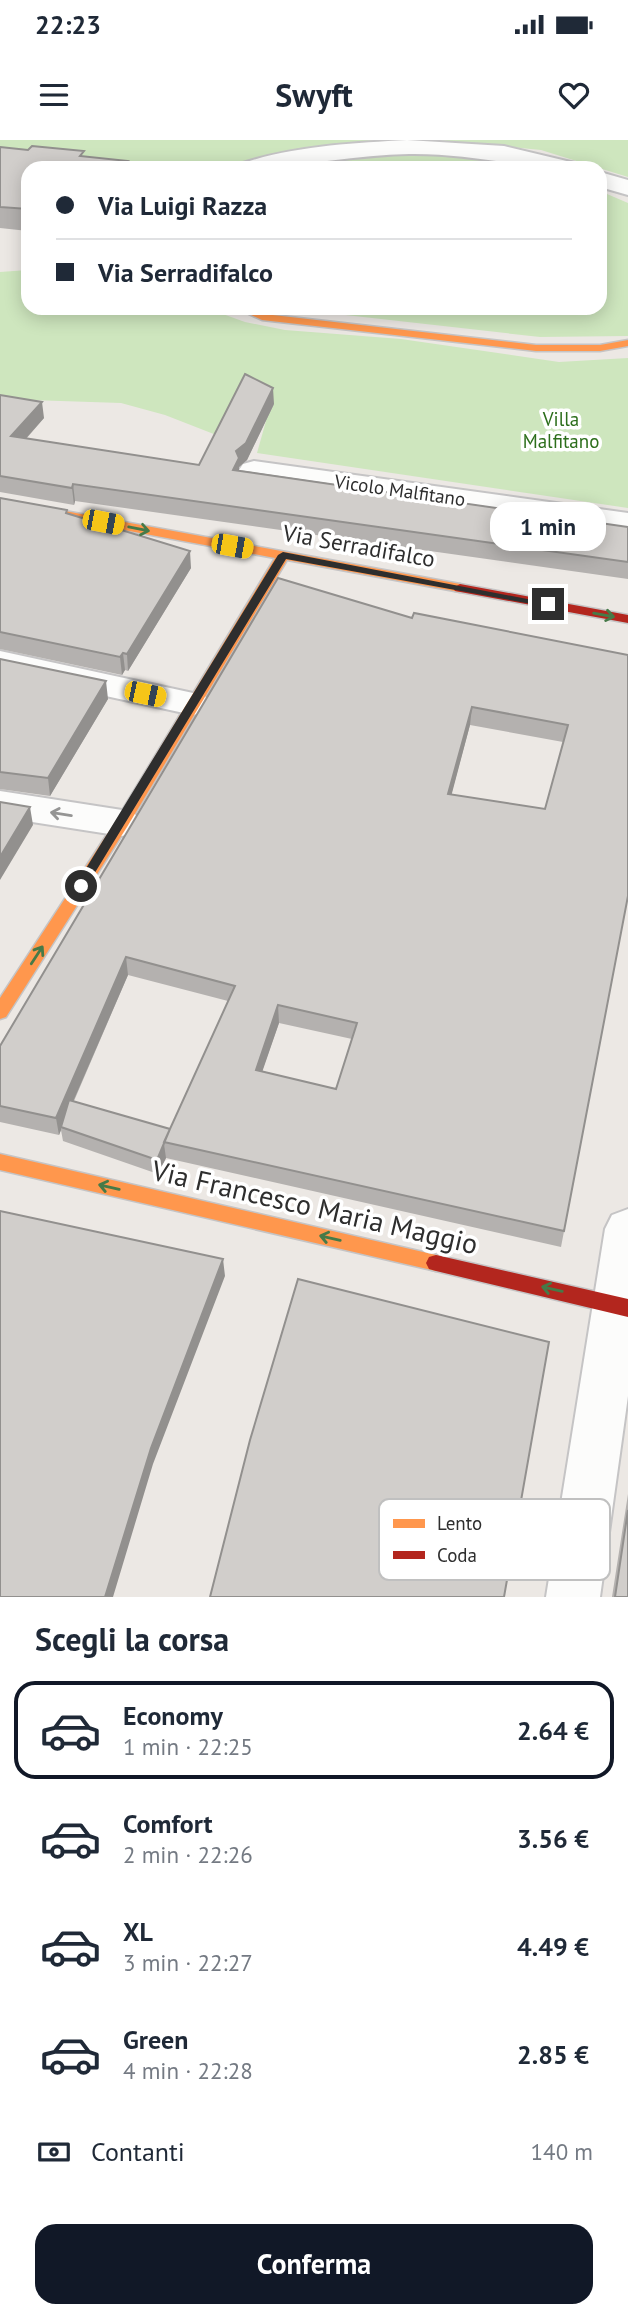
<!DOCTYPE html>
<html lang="it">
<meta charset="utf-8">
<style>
:root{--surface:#fff;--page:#f2f2f3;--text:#1f2937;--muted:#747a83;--line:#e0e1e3;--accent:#111827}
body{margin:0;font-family:"PT Sans",sans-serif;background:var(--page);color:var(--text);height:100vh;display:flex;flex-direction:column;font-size:26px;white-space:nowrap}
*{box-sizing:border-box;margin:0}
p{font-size:23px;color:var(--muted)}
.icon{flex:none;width:38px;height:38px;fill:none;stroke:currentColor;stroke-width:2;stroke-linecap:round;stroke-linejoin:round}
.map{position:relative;height:1457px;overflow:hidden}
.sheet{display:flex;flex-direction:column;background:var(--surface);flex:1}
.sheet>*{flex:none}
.banner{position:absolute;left:21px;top:21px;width:586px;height:154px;border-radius:21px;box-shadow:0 4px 18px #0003;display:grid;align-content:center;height:154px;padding:0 35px;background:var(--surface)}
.end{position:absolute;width:32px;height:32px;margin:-16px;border:9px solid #2e2e2e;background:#fff;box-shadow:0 0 0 4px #fff}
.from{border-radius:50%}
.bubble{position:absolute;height:49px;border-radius:21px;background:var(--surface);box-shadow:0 4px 18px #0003;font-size:23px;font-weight:800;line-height:49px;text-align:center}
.car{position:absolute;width:21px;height:42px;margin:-21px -10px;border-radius:9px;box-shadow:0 0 5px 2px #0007;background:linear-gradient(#f5c518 24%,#345 0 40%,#f5c518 0 76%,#345 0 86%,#f5c518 0)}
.banner b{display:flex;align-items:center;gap:24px;height:66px;font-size:26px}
.banner b+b{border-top:2px solid var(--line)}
.banner i{width:18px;height:18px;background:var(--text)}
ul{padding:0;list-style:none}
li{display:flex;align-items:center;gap:21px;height:98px;margin:0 14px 10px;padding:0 21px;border:4px solid transparent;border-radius:21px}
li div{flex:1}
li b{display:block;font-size:26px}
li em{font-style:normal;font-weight:800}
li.on{border-color:var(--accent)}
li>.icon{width:63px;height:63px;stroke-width:1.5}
h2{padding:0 35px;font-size:32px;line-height:84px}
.pay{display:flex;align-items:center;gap:18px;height:77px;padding:0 35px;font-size:26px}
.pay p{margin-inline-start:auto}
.cta{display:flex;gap:14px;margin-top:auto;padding:14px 35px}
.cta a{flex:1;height:80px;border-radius:21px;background:var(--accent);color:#fff;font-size:28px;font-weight:800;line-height:80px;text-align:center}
.status{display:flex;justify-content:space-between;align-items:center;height:49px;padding:0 35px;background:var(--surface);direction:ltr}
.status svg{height:19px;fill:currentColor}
header{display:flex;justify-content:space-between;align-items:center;height:91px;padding:0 35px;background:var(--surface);font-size:32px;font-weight:800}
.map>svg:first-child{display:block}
</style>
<div class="status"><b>22:23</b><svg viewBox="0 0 49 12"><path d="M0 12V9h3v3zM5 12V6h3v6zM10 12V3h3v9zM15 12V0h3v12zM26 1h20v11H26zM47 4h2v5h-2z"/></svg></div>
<header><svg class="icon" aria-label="menu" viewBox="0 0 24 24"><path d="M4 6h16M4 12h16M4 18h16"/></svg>Swyft<svg class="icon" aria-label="heart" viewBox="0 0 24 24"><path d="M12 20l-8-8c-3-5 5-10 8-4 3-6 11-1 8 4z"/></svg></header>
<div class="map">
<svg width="628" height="1457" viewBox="0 0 628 1457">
<rect width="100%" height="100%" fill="#ece8e4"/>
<path fill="#cee6be" d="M 0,0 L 374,0 L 270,15 L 226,28 L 119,28 L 0,13 Z
M 438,0 L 628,0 L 628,37 L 541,10 Z
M 413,12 L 487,15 L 545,28 L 279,28 L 333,19 Z
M 600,51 L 628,63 L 628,196 L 540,197 L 283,168 L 600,168 Z
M 28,130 L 28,168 L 206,168 L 245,182 L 285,190 L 401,199 L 559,222 L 628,218 L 628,368 L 257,313 L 266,281 L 237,275 L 224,298 L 165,275 L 121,263 L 0,259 L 0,132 Z"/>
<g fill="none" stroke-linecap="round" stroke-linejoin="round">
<g stroke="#c5c4c5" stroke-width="4">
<path id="street" d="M 407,0 L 504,6 L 575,23 L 579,28 C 522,28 467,13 409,14 C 352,15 296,28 239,28 L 243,23 C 295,6 353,3 407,0 Z
M 600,32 L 628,40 L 628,55 L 600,47 Z
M 254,321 L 628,373 L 628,391 L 243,336 L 239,330 L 243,324 Z
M 0,511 L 193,553 L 205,556 L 210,564 L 205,572 L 193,575 L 0,533 Z
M 0,651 L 122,670 L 135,674 L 141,683 L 135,692 L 122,696 L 0,677 Z
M 628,1069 L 628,1256 L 600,1457 L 546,1457 L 605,1089 L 612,1075 Z"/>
</g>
<g stroke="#c5c4c5" stroke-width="3">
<path id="slow" d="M 236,168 L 250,168 L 264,174 L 536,205 L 600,205 L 628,200 L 628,206 L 600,211 L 536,211 L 262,180 Z
M 0,359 L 460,444 L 467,448 L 460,452 L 287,420 L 127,687 L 6,877 L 0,879 L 0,858 L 117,679 L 275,418 L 0,367 Z
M 0,1014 L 436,1115 L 443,1117 L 446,1123 L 443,1129 L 436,1131 L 0,1030 Z"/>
</g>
<g stroke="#c5c4c5" stroke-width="3">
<path id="jam" d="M 460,444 L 628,475 L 628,483 L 455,451 L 453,448 Z
M 436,1115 L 628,1159 L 628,1177 L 436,1131 L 429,1129 L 426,1123 L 429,1117 Z"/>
</g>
<use href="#street" fill="#fcfcfb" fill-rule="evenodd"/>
<use href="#slow" fill="#ff974d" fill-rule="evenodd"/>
<use href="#jam" fill="#b3261e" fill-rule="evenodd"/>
</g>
<path fill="#b4b1af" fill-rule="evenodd" d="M 0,7 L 128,21 L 129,28 L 28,28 L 28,91 L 0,88 Z
M 0,255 L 44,278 L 26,299 L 199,325 L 274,264 L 247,320 L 239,327 L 239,330 L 628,387 L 628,439 L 75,361 L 74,365 L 0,352 Z
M 0,358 L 67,370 L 67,373 L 191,428 L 128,531 L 125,530 L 122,535 L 0,509 Z
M 412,478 L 628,515 L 628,756 L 561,1107 L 166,1018 L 158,1034 L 63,1001 L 61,990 L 59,995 L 0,982 L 0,906 ZM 470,585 L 563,602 L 545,669 L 451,655 ZM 128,835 L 228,861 L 170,989 L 74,961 ZM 279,883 L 352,899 L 336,949 L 262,931 Z
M 0,519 L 108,559 L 50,656 L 0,649 Z
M 628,1354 L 628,1457 L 612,1457 Z"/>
<path fill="#92908e" d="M 273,248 L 274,264 L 247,320 L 239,327 L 239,335 L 233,330 L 236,311 Z
M 42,262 L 44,278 L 13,313 L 11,296 Z
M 73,344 L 75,361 L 74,365 L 72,348 Z
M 190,411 L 191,428 L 128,531 L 127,514 Z
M 123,513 L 125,530 L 122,535 L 120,517 Z
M 106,541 L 108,559 L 50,656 L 48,638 Z
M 472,567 L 470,585 L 447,672 L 448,654 Z
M 30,667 L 33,685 L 0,740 L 0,717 Z
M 126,817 L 128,835 L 62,987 L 61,987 L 61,990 L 59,995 L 56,978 Z
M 278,865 L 279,883 L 257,947 L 256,930 Z
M 164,1004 L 166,1018 L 158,1034 L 157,1020 Z
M 223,1119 L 225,1136 L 153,1324 L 113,1457 L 105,1457 L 151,1308 Z"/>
<path fill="#d1cecb" stroke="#92908e" stroke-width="2" fill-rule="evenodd" d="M 32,6 L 84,11 L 80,16 L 128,21 L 123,27 L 132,28 L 28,28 L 28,69 L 0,67 L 0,7 L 28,10 Z
M 245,234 L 273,248 L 246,303 L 236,311 L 239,318 L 233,330 L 628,387 L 628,422 L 73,344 L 72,348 L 0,336 L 0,255 L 42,262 L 11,296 L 199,325 Z
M 0,358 L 67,370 L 66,373 L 190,411 L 127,514 L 123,513 L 120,517 L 0,492 Z
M 278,438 L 412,478 L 414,473 L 628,515 L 628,756 L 564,1091 L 164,1002 L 235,846 L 126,817 L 56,978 L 0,966 L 0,906 ZM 472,567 L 568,585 L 545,669 L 448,654 ZM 278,865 L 357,883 L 336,949 L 256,930 Z
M 0,519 L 106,541 L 48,638 L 0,632 Z
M 0,662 L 30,667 L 0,717 Z
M 69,960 L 170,989 L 157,1020 L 61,987 Z
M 0,1071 L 223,1119 L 151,1308 L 105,1457 L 0,1457 Z
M 298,1139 L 549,1202 L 504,1457 L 210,1457 L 250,1300 Z
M 628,1370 L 628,1457 L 615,1457 Z"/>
<defs><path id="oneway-shaft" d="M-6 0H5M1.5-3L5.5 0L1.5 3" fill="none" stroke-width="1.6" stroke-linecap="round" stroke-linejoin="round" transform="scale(1.75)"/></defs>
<g stroke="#467a48">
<use href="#oneway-shaft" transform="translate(139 389) rotate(11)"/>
<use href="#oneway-shaft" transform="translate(604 475) rotate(10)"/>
<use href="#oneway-shaft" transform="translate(37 815) rotate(-57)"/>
<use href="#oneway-shaft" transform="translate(109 1047) rotate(-167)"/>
<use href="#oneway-shaft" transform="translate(330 1098) rotate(-167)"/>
<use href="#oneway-shaft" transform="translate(552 1149) rotate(-167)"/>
</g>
<use stroke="#959594" href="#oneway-shaft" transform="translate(61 674) rotate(-171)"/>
<path fill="#2e2e2e" d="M 283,412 L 553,464 L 548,467 L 286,419 L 85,749 L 77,749 L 77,743 L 278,415 Z"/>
<g text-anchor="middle" stroke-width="7" stroke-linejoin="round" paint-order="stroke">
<g font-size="19" fill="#2c6e1b" stroke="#fff">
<text x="561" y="286">Villa<tspan x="561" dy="22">Malfitano</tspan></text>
</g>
<g font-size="19" fill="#2e2e2e" stroke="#fff">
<text transform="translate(400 350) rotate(8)" y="7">Vicolo Malfitano</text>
</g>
<g font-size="23" fill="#2e2e2e" stroke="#fff">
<text transform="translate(359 406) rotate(10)" y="8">Via Serradifalco</text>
</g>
<g font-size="28" fill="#2e2e2e" stroke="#fff">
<text transform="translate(315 1067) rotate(13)" y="10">Via Francesco Maria Maggio</text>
</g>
</g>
<rect x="379" y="1359" width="231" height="81" rx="10" fill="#fff" stroke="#c0c0c0" stroke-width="2"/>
<rect x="393" y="1379" width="32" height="9" fill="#ff974d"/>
<rect x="393" y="1411" width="32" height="8" fill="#b3261e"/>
<g font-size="19" fill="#2e2e2e">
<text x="437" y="1390">Lento</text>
<text x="437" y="1422">Coda</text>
</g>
</svg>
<i class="end from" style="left:81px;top:746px"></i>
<i class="end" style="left:548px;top:464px"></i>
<div class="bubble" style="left:490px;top:362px;width:116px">1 min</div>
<i class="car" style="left:103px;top:382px;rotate:101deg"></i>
<i class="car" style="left:232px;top:406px;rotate:100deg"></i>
<i class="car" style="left:145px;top:554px;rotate:102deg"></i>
<div class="banner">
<b><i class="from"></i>Via Luigi Razza</b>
<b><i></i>Via Serradifalco</b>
</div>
</div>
<section class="sheet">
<h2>Scegli la corsa</h2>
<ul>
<li class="on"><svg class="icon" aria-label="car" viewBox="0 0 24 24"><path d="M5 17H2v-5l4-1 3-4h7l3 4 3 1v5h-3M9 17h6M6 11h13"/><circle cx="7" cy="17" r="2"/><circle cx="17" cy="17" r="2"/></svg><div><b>Economy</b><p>1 min · 22:25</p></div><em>2.64 €</em></li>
<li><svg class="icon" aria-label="car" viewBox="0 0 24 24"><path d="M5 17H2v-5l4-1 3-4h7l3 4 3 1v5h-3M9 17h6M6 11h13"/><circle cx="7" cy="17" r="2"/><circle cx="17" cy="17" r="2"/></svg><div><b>Comfort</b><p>2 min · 22:26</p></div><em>3.56 €</em></li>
<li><svg class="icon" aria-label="car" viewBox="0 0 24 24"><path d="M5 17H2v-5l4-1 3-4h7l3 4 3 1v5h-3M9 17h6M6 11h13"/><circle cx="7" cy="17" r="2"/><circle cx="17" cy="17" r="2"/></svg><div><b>XL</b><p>3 min · 22:27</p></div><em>4.49 €</em></li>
<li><svg class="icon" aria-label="car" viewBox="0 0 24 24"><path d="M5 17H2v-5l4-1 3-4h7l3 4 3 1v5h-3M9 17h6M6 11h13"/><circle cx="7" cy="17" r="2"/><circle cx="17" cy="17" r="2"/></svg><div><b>Green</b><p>4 min · 22:28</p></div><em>2.85 €</em></li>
</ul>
<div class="pay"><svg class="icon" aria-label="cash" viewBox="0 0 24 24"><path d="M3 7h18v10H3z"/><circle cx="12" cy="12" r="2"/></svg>Contanti<p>140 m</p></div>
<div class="cta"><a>Conferma</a></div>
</section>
